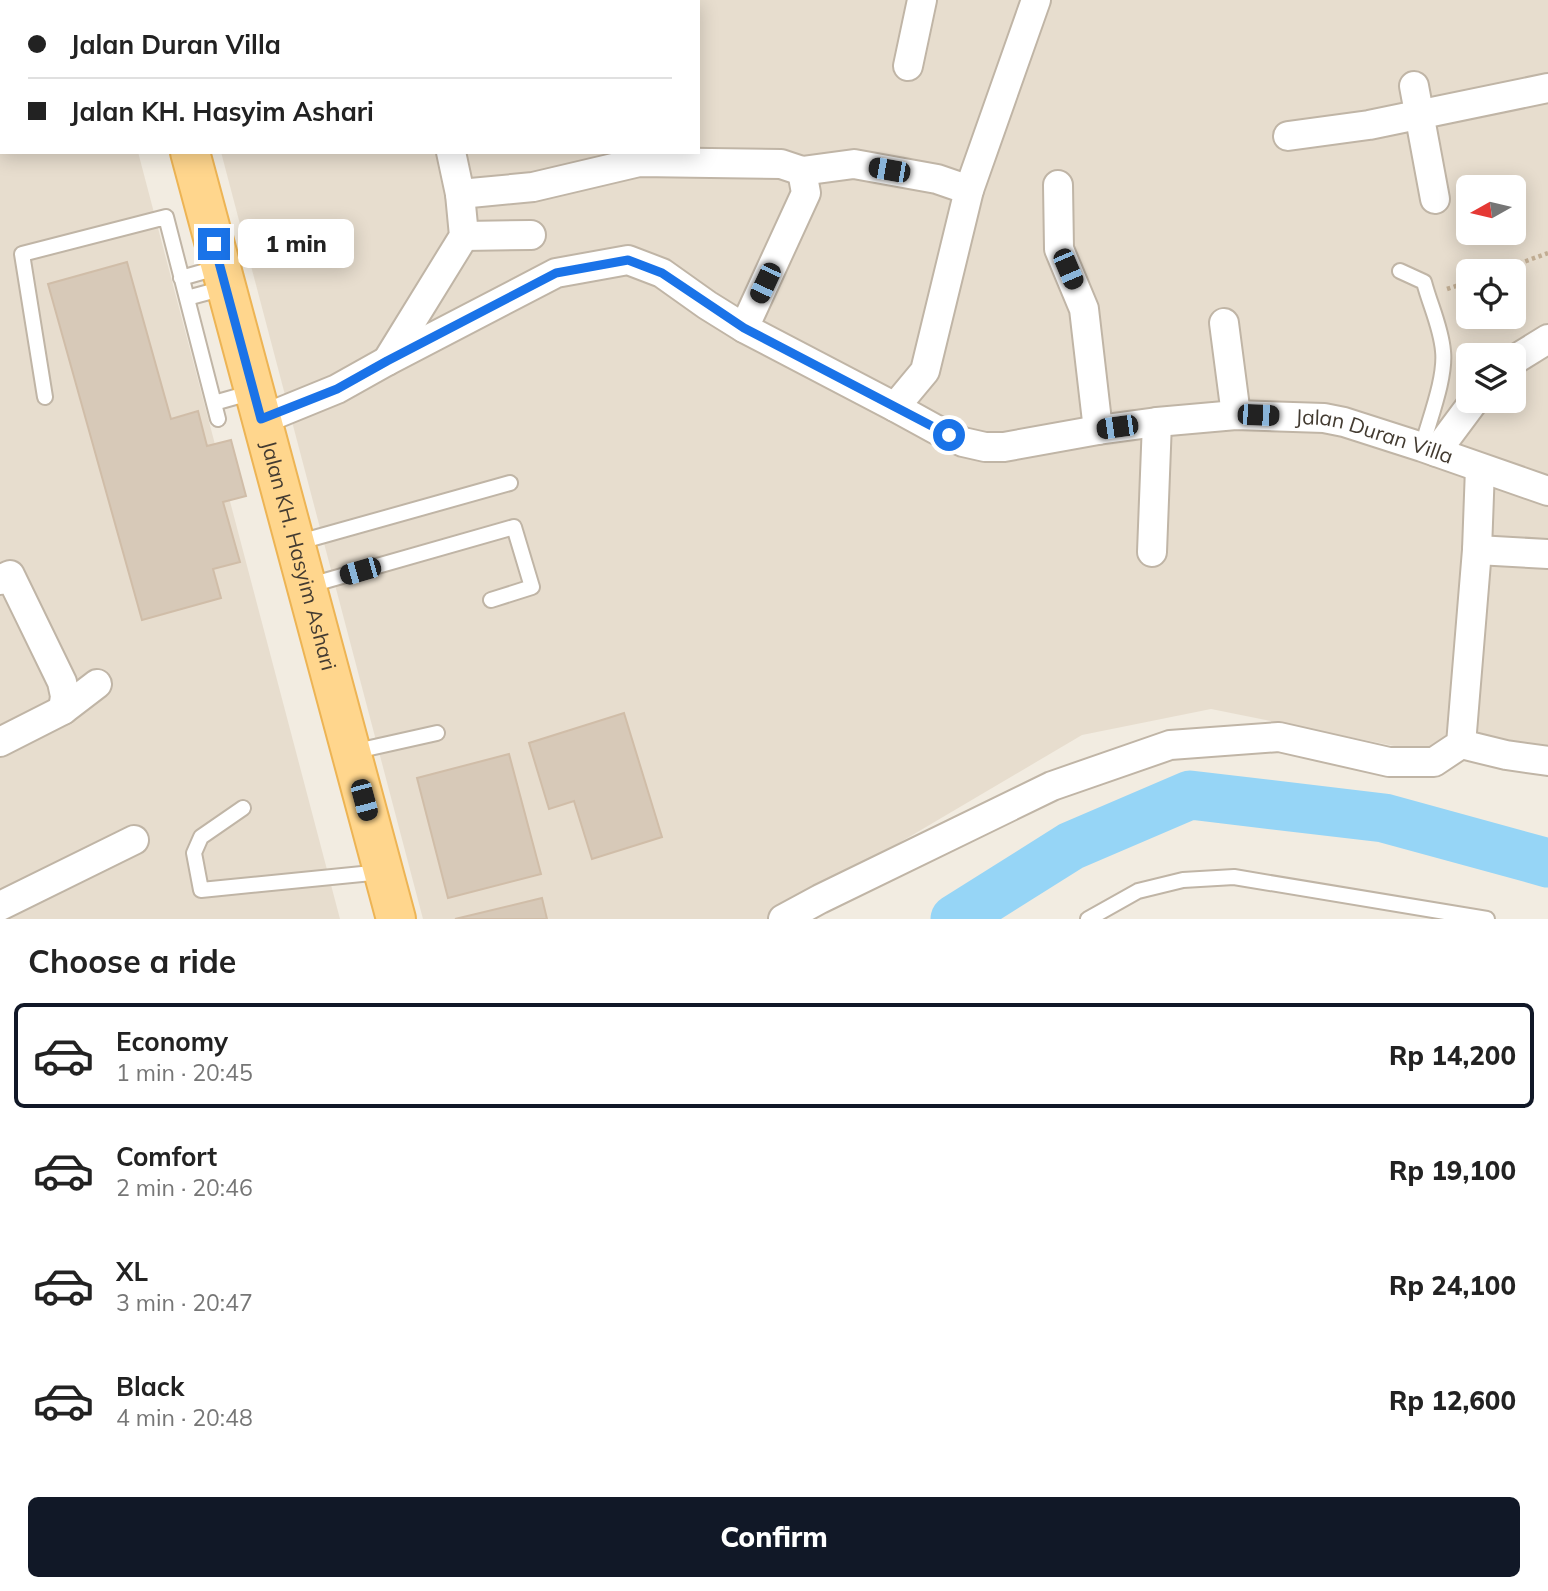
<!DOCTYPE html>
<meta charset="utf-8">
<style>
:root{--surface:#fff;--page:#f2f2f2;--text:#222;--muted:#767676;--line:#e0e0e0;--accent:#111827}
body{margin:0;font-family:Mulish,sans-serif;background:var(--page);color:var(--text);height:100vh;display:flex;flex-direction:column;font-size:26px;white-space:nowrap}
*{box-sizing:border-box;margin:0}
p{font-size:23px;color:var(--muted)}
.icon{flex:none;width:38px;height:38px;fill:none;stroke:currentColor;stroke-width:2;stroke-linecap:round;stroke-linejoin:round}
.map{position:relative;height:919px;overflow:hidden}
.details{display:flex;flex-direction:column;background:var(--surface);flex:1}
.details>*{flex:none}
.banner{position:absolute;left:0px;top:0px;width:700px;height:154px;box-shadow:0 4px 18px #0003;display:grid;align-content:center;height:154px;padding:0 28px;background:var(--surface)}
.needle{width:46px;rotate:262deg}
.buttons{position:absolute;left:1456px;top:175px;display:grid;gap:14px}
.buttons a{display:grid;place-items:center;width:70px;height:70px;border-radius:10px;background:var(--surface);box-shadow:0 4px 18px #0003;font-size:35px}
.end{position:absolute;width:32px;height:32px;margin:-16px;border:9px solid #1a73e8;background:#fff;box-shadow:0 0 0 4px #fff}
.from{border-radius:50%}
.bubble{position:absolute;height:49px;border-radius:10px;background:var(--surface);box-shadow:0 4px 18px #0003;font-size:23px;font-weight:800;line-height:49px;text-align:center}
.car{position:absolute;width:21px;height:42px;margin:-21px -10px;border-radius:9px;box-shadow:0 0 5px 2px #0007;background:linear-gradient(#222 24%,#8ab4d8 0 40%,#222 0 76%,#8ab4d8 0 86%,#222 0)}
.banner b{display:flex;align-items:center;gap:24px;height:66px;font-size:26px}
.banner b+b{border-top:2px solid var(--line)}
.banner i{width:18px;height:18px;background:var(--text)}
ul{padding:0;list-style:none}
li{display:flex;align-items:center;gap:21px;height:105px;margin:0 14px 10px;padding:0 14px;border:4px solid transparent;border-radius:10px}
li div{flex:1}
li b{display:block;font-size:26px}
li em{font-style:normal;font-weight:800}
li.active{border-color:var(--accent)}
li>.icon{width:63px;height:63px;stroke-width:1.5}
h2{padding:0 28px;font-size:32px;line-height:84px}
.primary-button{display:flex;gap:14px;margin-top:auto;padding:14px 28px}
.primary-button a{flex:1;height:80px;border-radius:10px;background:var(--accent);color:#fff;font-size:28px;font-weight:800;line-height:80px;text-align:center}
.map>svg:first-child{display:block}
</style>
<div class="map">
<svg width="1548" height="919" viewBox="0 0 1548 919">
<rect width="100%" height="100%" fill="#f2ece1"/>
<path fill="#e7ddce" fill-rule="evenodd" d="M 0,0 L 98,0 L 98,2 L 2,2 L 2,152 L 138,152 L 340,919 L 0,919 Z
M 180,0 L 1548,0 L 1548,759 L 1444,756 L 1211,709 L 1082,735 L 770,919 L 423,919 L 221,152 L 698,152 L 698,2 L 181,2 ZM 1468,187 L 1514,187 L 1514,233 L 1468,233 ZM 1468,271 L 1514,271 L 1514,317 L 1468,317 ZM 1468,355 L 1514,355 L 1514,401 L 1468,401 Z"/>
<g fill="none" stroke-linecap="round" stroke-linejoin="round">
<path stroke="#96d5f6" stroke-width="49" d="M 955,919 L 1071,846 L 1190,795 L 1384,818 L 1548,863"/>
</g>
<path fill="#d7c9b8" stroke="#d0bda8" stroke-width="2" d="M 127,262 L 171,419 L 198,411 L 207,446 L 231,440 L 246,496 L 223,502 L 240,562 L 213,569 L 221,598 L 142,620 L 48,284 Z
M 624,713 L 662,837 L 592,859 L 574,801 L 549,809 L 529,743 Z
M 509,754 L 541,874 L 448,898 L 417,778 Z
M 542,898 L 547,919 L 455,919 Z"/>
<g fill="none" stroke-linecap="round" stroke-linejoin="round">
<g stroke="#c0b5a6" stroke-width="18">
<path id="service" d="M 1400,271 L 1424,282 C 1430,305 1441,327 1443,351 C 1446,378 1429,420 1422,447
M 181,278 L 220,267
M 187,298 L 224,288
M 45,397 L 22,254 L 166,217 L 218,419
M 214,403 L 253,392
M 296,543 L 510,483
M 307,586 L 514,527 L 532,587 L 491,600
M 352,752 L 437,733
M 243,808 L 201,837 L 194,853 L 201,890 L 382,872
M 1088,919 L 1138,891 L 1183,880 L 1234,877 L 1487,919"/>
</g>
<g stroke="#c0b5a6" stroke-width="32">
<g id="minor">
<path d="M 372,0 L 375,2"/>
<path d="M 458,2 L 459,0"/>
<path d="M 603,2 L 603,0"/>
<path d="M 908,66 L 922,0"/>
<path d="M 1414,86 L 1435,199"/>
<path d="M 1288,136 L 1369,125 L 1548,88"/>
<path d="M 1058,185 L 1059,249 L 1084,309 L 1098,430"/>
<path d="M 460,194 L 533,187 L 639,162 L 781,164 L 802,171 L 854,164 L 937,179 L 969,190"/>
<path d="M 464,236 L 531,235"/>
<path d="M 1224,323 L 1236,415"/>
<path d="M 744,328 L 806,193 L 802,171"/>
<path d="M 1514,360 L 1548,339"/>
<path d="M 387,361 L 464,236 L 460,194 L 451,152"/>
<path d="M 895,407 L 925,371 L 969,190 L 1036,0"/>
<path id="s1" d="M 261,420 L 337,389 L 387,361 L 556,273 L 628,260 L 662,273 L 707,305 L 744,328 L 895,407 L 935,429 L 963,442 L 985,447 L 1004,447 L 1098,430 L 1157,422 L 1236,415 L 1324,418 L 1344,422 L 1422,447 L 1548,491"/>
<path d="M 1436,452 L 1474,401"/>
<path d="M 1477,550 L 1548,554"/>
<path d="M 1152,552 L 1157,422"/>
<path d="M 0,580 L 10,575 L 62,682 L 65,696 L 63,710"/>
<path d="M 0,742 L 63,710 L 97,684"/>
<path d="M 1461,744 L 1506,755 L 1548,761"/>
<path d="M 0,906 L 134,840"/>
<path d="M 783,919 L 820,899 L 1052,786 L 1170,745 L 1279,737 L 1389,762 L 1434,762 L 1461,744 L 1477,550 L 1480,468"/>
</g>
</g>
<g stroke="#edb454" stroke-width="42">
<g id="primary">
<path d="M 150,0 L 151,2"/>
<path id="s2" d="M 190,152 L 396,919"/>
</g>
</g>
<path stroke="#c1ad93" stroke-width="4.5" stroke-dasharray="3.5 3.5" stroke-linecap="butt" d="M 1499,271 L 1548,253
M 1447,289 L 1468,282"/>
<use href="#service" stroke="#fff" stroke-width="14"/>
<use href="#minor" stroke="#fff" stroke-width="28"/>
<use href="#primary" stroke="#ffd68d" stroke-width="38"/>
</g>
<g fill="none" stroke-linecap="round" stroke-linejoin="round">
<path stroke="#1a73e8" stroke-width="9" d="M 214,244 L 261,419 L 337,389 L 387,361 L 556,273 L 628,260 L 662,273 L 744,328 L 949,435"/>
</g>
<g text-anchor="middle" stroke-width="5" stroke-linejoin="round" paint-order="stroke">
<g font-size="21" fill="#433b31" stroke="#fff">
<text dy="7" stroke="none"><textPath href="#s1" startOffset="1202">Jalan Duran Villa</textPath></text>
<text dy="7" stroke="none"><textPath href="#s2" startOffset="418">Jalan KH. Hasyim Ashari</textPath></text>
</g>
</g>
</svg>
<div class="buttons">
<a><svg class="needle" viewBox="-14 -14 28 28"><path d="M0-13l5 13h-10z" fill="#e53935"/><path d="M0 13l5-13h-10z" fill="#767676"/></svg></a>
<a><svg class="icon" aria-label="locate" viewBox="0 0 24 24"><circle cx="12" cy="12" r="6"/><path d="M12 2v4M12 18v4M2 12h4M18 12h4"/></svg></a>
<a><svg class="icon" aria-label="layers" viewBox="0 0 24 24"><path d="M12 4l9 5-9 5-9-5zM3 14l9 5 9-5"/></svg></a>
</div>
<i class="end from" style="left:949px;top:435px"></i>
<i class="end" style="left:214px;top:244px"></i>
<div class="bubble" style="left:238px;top:219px;width:116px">1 min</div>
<i class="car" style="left:889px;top:170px;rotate:280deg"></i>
<i class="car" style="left:1068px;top:269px;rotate:157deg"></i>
<i class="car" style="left:765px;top:283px;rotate:205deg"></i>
<i class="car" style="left:1258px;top:415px;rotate:92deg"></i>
<i class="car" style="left:1117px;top:427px;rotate:262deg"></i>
<i class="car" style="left:360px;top:571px;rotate:254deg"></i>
<i class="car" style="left:364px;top:800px;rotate:165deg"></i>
<div class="banner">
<b><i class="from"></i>Jalan Duran Villa</b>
<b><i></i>Jalan KH. Hasyim Ashari</b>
</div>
</div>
<section class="details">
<h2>Choose a ride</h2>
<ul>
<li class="active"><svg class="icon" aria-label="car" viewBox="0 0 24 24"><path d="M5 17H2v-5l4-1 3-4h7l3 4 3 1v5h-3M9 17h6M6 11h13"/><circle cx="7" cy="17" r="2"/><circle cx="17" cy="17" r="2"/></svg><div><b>Economy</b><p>1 min · 20:45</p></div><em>Rp 14,200</em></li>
<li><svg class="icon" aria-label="car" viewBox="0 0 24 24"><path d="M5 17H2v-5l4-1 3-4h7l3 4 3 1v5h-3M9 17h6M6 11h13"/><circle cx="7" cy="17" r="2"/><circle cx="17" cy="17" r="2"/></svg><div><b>Comfort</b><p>2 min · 20:46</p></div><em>Rp 19,100</em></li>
<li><svg class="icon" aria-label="car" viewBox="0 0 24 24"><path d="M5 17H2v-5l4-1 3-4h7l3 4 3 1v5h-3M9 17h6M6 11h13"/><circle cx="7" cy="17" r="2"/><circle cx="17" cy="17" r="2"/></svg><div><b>XL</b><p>3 min · 20:47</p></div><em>Rp 24,100</em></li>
<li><svg class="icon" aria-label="car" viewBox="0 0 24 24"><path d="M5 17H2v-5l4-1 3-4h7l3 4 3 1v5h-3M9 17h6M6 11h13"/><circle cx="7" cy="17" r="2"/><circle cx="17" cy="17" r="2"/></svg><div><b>Black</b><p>4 min · 20:48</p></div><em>Rp 12,600</em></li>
</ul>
<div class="primary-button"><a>Confirm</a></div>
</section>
